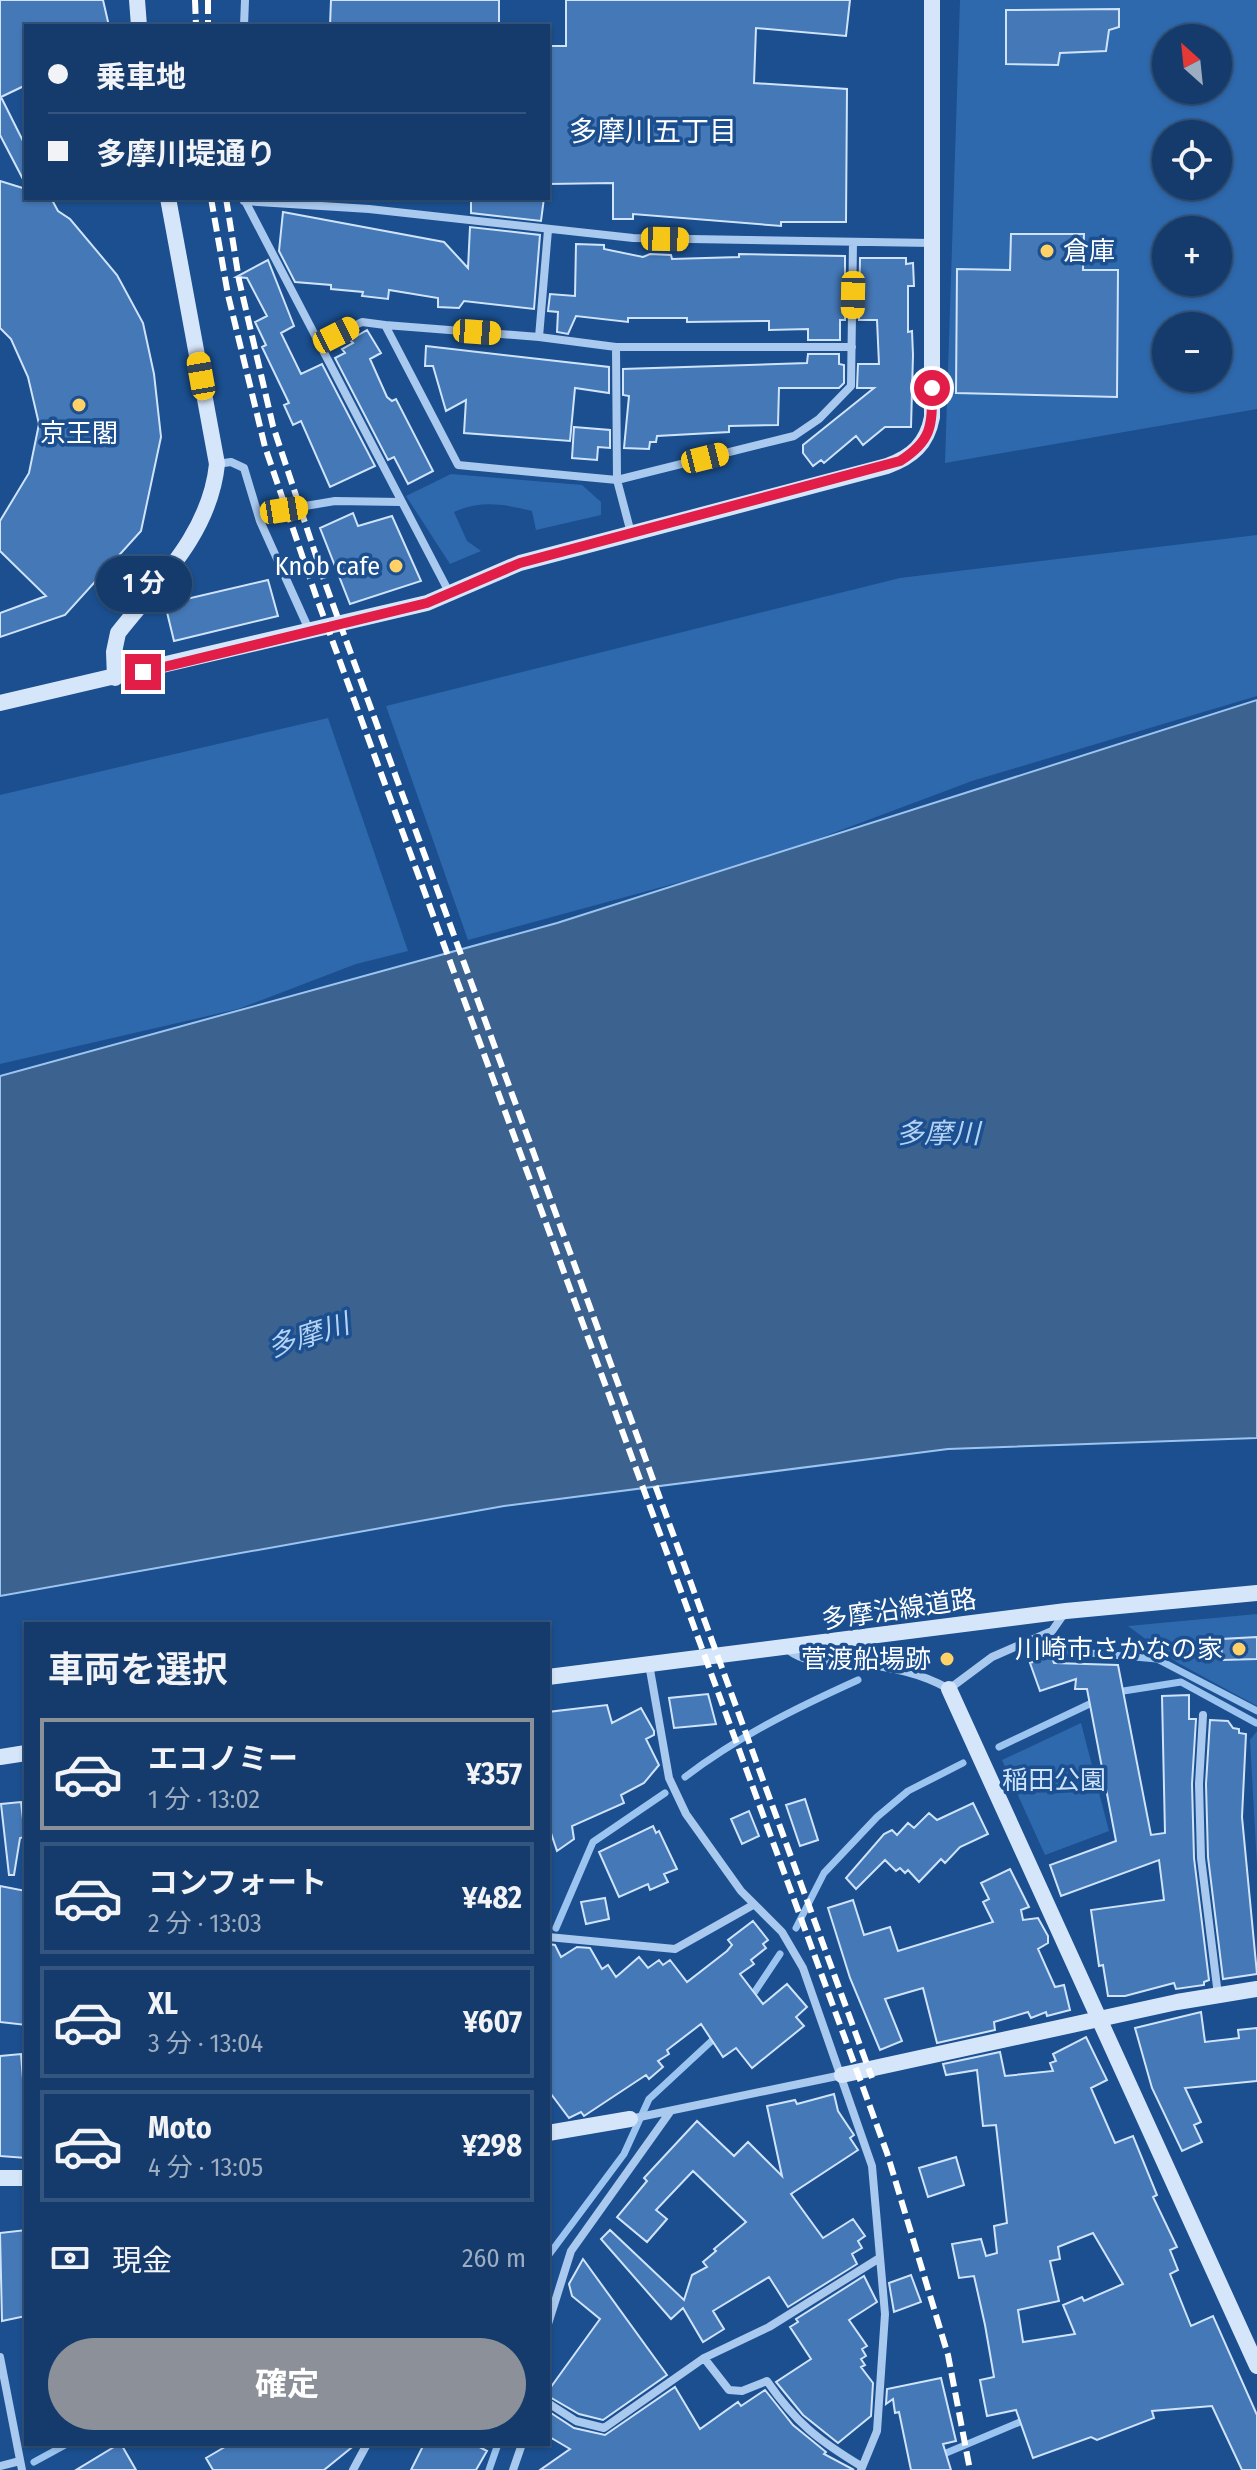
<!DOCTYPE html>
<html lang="ja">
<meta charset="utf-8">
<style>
:root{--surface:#143b6b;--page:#1d4271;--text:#f1f3f6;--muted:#9dadc1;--line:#33557e;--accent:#8c9099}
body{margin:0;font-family:"Fira Sans Condensed","Noto Sans JP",sans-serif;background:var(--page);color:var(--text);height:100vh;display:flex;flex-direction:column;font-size:30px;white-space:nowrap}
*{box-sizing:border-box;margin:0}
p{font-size:26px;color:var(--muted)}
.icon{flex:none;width:44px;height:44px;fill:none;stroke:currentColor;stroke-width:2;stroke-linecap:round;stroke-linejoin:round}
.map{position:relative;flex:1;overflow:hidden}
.panel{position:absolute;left:24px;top:1622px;width:526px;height:824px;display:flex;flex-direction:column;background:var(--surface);border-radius:0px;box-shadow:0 2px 6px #0004,0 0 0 2px var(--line)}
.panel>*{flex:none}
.guide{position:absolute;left:24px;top:24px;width:526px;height:176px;border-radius:0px;box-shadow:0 2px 6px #0004,0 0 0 2px var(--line);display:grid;align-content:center;height:176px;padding:0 24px;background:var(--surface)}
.needle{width:52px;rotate:333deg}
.controls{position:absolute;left:1152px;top:24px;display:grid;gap:16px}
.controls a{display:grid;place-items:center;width:80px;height:80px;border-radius:50%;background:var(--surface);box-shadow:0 2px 6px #0004,0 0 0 2px var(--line);font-size:40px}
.end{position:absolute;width:36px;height:36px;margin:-18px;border:10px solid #e11d48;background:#fff;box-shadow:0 0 0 4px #fff}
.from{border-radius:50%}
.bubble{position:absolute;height:56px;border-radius:28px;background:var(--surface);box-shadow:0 2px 6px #0004,0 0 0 2px var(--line);font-size:26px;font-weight:700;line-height:56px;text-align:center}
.car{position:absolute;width:24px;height:48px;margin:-24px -12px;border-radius:10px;box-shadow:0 0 6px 2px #0007;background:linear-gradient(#f5c518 24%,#345 0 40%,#f5c518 0 76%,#345 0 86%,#f5c518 0)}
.guide b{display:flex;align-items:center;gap:28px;height:76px;font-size:30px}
.guide b+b{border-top:2px solid var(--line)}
.guide i{width:20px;height:20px;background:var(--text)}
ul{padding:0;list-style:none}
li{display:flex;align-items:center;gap:24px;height:112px;margin:0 16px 12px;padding:0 8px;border:4px solid var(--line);border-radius:0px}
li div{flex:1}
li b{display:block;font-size:30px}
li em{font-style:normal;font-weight:700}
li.current{border-color:var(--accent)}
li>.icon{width:72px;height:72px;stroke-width:1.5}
h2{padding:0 24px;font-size:36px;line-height:96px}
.pay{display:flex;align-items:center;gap:20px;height:88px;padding:0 24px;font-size:30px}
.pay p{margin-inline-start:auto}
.button{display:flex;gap:16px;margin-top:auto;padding:16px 24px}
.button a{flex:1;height:92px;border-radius:48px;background:var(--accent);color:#fff;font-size:32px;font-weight:700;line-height:92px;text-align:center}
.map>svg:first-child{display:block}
</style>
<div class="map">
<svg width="1257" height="2470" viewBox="0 0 1257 2470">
<rect width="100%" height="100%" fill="#1b4f8f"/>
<path fill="#2e69ad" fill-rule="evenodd" d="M 960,0 L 1257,0 L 1257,409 L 945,463 ZM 1166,38 L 1218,38 L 1218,90 L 1166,90 ZM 1166,134 L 1218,134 L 1218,186 L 1166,186 ZM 1166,230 L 1218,230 L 1218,282 L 1166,282 ZM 1166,326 L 1218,326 L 1218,378 L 1166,378 Z
M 451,474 L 582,485 L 601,502 L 601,515 L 536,530 L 532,511 C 504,504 481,500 454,512 L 467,541 L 481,551 L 450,564 L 406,496 Z
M 1257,535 L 1257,696 L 972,781 L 761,860 L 468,940 L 386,706 L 900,578 Z
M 328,718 L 408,951 L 356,964 L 238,1009 L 0,1064 L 0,795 Z
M 1257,1614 L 1257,1706 L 1178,1663 L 1128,1626 Z
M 1081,1723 L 1109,1831 L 1045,1855 L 1002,1760 Z
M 1257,1731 L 1257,1865 L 1250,1740 Z"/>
<path fill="#3c6290" stroke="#9cc4f0" stroke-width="2" d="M 1257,700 L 1257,1438 L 948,1449 L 504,1506 L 0,1596 L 0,1076 L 557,923 Z"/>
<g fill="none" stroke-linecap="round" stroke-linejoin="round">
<path stroke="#9cc4f0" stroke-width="7" d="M 1067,1651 L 1157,1659 L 1257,1711
M 1117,1692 L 1181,1682 L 1256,1723
M 999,1747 L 1098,1700
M 685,1777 C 739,1736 796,1708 858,1680
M 556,1928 L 593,1842 L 665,1793
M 796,1928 L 824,1873 L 877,1817 L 908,1791 L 963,1763
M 750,1999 L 780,1954
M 548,2256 L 624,2154 L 649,2099 L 718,2035
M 939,2456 L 1027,2419
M 34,2462 L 67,2444
M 489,2470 L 498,2444"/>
</g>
<path fill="#4478b7" stroke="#cfe3fa" stroke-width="2" fill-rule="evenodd" d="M 0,0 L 103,0 L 109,26 L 26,26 L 26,85 L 1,97 L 26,147 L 26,185 L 0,135 Z
M 331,0 L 499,0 L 499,26 L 330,26 Z
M 566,0 L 850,0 L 846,36 L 756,28 L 754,83 L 847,89 L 846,222 L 781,222 L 781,226 L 633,214 L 633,219 L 613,219 L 613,183 L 548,184 L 548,46 L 566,46 Z
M 1119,9 L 1119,27 L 1109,30 L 1106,51 L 1060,53 L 1058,65 L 1006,64 L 1006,10 Z
M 0,181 L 26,189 L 26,198 L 51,198 L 58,211 L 70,219 L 117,275 L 143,323 L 154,374 L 161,437 L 141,531 L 65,615 L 0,637 L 0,613 L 46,596 L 0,551 L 0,521 L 29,473 L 39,424 L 28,377 L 11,339 L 0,328 Z
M 471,198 L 544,198 L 541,221 L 471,213 Z
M 283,212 L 444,242 L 468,268 L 470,227 L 540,235 L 534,309 L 464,301 L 459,308 L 438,307 L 438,298 L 389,290 L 388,299 L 362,296 L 363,292 L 331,289 L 331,285 L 295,282 L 279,251 Z
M 1011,234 L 1084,234 L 1083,270 L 1118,270 L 1117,397 L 956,393 L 957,269 L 1010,270 Z
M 576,244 L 604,245 L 604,249 L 643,257 L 650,254 L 671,255 L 672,259 L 739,257 L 739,254 L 845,256 L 845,320 L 840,320 L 840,340 L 808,340 L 808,329 L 769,330 L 769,321 L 687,322 L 687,318 L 628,318 L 628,322 L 576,316 L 568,334 L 557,332 L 558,312 L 548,311 L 550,294 L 575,296 Z
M 860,258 L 906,258 L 906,264 L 913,263 L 914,286 L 908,286 L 908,332 L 912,331 L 913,355 L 911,427 L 885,427 L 863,445 L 856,436 L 824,463 L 821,460 L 813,466 L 803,453 L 803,445 L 874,388 L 857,388 L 858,364 L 879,364 L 877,320 L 859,320 Z
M 268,260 L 294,326 L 281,333 L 301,374 L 322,364 L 375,466 L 330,487 L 301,421 L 293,425 L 284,405 L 289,403 L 262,347 L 266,345 L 255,322 L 267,316 L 247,278 L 236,277 Z
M 367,330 L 381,353 L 370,359 L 387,397 L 392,401 L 396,399 L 433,471 L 408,484 L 394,457 L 388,460 L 335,358 L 345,353 L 342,349 L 353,343 L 350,340 Z
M 426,346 L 609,367 L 609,393 L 575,388 L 570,441 L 464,433 L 466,400 L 446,411 L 433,366 L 425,366 Z
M 808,354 L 839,354 L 839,364 L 844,365 L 844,383 L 839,388 L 779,388 L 778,425 L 729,426 L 729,432 L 657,436 L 656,442 L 650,442 L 649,449 L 624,448 L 629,396 L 623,395 L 623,369 L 807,363 Z
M 574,427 L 610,430 L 610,448 L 598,447 L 597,460 L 572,458 Z
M 353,513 L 358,526 L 392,516 L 421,581 L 350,604 L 320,528 Z
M 268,580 L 278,616 L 174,641 L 165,604 Z
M 1257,1637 L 1257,1659 L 1222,1660 L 1221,1639 Z
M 1051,1656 L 1054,1663 L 1118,1665 L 1151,1835 L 1165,1833 L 1162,1696 L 1189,1695 L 1189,1719 L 1196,1719 L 1192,1784 L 1194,1858 L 1209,1980 L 1204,1982 L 1204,1985 L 1176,1989 L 1174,1983 L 1125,1996 L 1108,1996 L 1103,1965 L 1099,1966 L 1091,1910 L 1164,1900 L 1159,1860 L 1061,1896 L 1050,1865 L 1116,1841 L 1087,1689 L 1075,1689 L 1076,1679 L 1040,1691 L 1030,1663 Z
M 708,1694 L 716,1724 L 674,1728 L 669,1698 Z
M 607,1705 L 612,1723 L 641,1708 L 654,1731 L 654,1735 L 646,1739 L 659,1765 L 644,1783 L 621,1795 L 624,1803 L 572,1826 L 574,1839 L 557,1851 L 548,1824 L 548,1712 Z
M 1210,1720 L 1228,1721 L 1233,1728 L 1239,1729 L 1239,1733 L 1246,1734 L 1242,1817 L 1257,1974 L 1223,1979 L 1208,1857 L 1206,1784 Z
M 805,1799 L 818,1840 L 800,1846 L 786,1805 Z
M 21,1802 L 25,1837 L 20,1838 L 14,1875 L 9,1875 L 1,1804 Z
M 973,1803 L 988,1834 L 960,1847 L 945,1863 L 941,1859 L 919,1882 L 908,1870 L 905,1873 L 900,1868 L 896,1871 L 885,1860 L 856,1889 L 846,1878 L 884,1834 L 892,1830 L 897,1835 L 908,1823 L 914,1828 L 929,1813 L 937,1820 Z
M 749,1811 L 759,1836 L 742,1844 L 731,1819 Z
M 653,1826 L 656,1833 L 659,1831 L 677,1869 L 664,1874 L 668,1882 L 650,1890 L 648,1884 L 619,1897 L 599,1852 Z
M 1010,1869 L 1029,1907 L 1021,1910 L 1023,1920 L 1038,1918 L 1048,1936 L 1048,1943 L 1038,1949 L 1055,1987 L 1064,1985 L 1070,2010 L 1047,2016 L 1046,2012 L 1031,2018 L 1028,2012 L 994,2022 L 995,2030 L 937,2043 L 923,1988 L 885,1999 L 902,2041 L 880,2050 L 850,1978 L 828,1908 L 853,1900 L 864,1935 L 890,1927 L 898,1951 L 993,1922 L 983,1902 L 989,1899 L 981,1883 Z
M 0,1886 L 26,1891 L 26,2025 L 0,2022 Z
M 605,1898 L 609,1919 L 586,1924 L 581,1902 Z
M 753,1921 L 768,1940 L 763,1944 L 766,1948 L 751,1960 L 754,1964 L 740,1974 L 763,2004 L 787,1984 L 807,2007 L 796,2017 L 804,2026 L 752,2068 L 736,2048 L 723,2057 L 701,2024 L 667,2050 L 669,2054 L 658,2061 L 663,2067 L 649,2079 L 646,2075 L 584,2116 L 581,2112 L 569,2118 L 548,2090 L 548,1944 L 555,1945 L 561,1957 L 577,1947 L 590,1948 L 602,1969 L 608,1965 L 616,1977 L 639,1957 L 648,1968 L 659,1960 L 663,1965 L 670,1960 L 687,1982 L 727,1951 L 732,1945 L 728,1940 Z
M 1201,2012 L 1205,2042 L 1239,2038 L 1238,2030 L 1257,2028 L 1257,2081 L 1185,2088 L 1201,2122 L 1194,2125 L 1202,2142 L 1182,2151 L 1152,2088 L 1135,2028 Z
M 1086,2037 L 1107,2080 L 1091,2088 L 1115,2143 L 1133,2136 L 1157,2195 L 1153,2197 L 1177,2247 L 1170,2250 L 1178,2270 L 1170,2274 L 1191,2326 L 1213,2316 L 1257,2415 L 1257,2470 L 1242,2470 L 1212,2406 L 1152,2411 L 1154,2418 L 1097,2440 L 1091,2437 L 1033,2458 L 1016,2410 L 987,2416 L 980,2380 L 994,2377 L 985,2325 L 974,2276 L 959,2278 L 952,2244 L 981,2239 L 986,2256 L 997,2253 L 994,2226 L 1007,2223 L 996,2125 L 983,2126 L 977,2070 L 946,2075 L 943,2064 L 1000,2052 L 1005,2076 L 1053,2071 L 1050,2063 L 1056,2061 L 1053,2054 ZM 1093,2233 L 1123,2284 L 1084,2301 L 1082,2297 L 1063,2305 L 1075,2334 L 1023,2342 L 1018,2310 L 1059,2301 L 1050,2261 L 1060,2259 L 1058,2247 Z
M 21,2054 L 26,2117 L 26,2158 L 0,2156 L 0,2056 Z
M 834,2094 L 838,2111 L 854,2135 L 850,2138 L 858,2150 L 791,2194 L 823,2238 L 853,2219 L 865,2236 L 858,2241 L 862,2248 L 852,2254 L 857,2264 L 788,2307 L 769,2277 L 713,2311 L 724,2329 L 703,2342 L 683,2308 L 671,2319 L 601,2239 L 610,2230 L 684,2300 L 692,2275 L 707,2267 L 703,2262 L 716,2251 L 714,2249 L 746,2222 L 693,2171 L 656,2210 L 667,2219 L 647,2242 L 617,2217 L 647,2181 L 644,2178 L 697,2121 L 734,2156 L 748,2142 L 782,2176 L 767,2106 L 795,2100 L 797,2104 Z
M 956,2157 L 964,2185 L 928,2197 L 919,2168 Z
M 26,2230 L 26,2316 L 2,2321 L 0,2233 Z
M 583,2259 L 667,2375 L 603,2420 L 579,2414 L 548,2396 L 548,2391 L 600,2319 L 572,2296 L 569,2284 Z
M 911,2275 L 921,2302 L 894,2312 L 889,2283 Z
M 864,2276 L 877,2302 L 849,2320 L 867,2346 L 862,2349 L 866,2356 L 861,2359 L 865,2365 L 861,2367 L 873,2383 L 871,2416 L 838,2443 L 803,2415 L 776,2382 L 811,2359 L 790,2327 L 798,2322 L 796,2319 Z
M 941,2378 L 956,2441 L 943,2444 L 951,2470 L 911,2470 L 899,2412 L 895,2413 L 893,2399 L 886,2404 L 887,2389 Z
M 675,2387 L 700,2429 L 738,2402 L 741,2406 L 765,2390 L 793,2425 L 826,2452 L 824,2454 L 854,2470 L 540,2470 L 570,2449 L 548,2436 L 548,2411 L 574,2428 L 605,2435 Z
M 121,2444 L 136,2470 L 76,2470 L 119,2444 Z
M 230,2444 L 356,2444 L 324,2470 L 213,2470 L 206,2458 Z
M 424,2444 L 474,2444 L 487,2451 L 476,2470 L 411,2470 Z"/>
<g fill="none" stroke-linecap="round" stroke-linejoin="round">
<path stroke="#a9c9ee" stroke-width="8" d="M 244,26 L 245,0
M 244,199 L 450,594
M 244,201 L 369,209 L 633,238 L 932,243
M 548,230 L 539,337 L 385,325 L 458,465 L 617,480 L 794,436 L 819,419 L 851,386 L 853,242
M 539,337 L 616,347
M 319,343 L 362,322 L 385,325
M 217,464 L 231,462 L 244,468 L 260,521 L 310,632
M 258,514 L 335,501 L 401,502
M 631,533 L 617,480 L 616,347 L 852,347
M 787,1649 C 809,1666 831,1662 858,1664 C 891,1667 921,1673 949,1689 L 992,1657 L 1052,1631 L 1066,1611
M 649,1664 L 669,1778 L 686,1814 L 741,1891 L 782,1932 L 803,1968 L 872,2166 L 885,2314 L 877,2431 L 861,2470
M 1203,1715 L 1199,1784 L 1201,1858 L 1218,1995
M 548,1937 L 675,1949 L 753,1905
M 630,2119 L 842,2075
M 548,2324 L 571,2251 L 670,2112
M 0,2357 L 22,2470
M 704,2358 L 769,2327 L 878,2259
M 548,2403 L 576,2421 L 604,2428 L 704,2358 L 729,2390 L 742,2391 L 767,2381 C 796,2423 818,2440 861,2466
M 0,2466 L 20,2461
M 353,2470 L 367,2444
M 513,2470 L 522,2444"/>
<path stroke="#d6e6fa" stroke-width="16" d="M 137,0 L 139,26
M 115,678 L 114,652 L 118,633 C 159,581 210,533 217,464 L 168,198
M 0,703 L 427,603 L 520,563 L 887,466 C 912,457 927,444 932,417 L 932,0
M 548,1677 L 1066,1611 L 1257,1593
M 949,1689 L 1257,2366
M 0,1757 L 26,1753
M 842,2075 L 1177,2002 L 1257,1989
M 548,2133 L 630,2119
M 0,2178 L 26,2178"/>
<path stroke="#fff" stroke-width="6" stroke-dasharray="14 6" stroke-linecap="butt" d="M 195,0 L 196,26
M 208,0 L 208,26
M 211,198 L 228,295 L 265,447 L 316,596 L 887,2153 L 948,2355 L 970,2470
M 226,198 L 239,280 L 273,426 L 324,580 L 872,2078"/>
</g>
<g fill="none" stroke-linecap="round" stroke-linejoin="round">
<path stroke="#e11d48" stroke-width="10" d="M 143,672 L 427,603 L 520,563 L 900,461 C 933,440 932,425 932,388"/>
</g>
<g fill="#ffd166" stroke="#1b4f8f" stroke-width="3">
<circle cx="1047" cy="251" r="8"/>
<circle cx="79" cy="405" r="8"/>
<circle cx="396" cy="566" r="8"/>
<circle cx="1239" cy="1649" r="8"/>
<circle cx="947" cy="1659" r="8"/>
</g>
<g text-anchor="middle" stroke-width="7" stroke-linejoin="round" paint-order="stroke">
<g font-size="26" fill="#fff" stroke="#1b4f8f" text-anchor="end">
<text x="1063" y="260" text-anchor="start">倉庫</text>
<text x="79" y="442" text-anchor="middle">京王閣</text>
<text x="380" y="575">Knob cafe</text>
<text x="1223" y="1658">川崎市さかなの家</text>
<text x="931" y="1668">菅渡船場跡</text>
</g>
<g font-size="26" fill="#fff" stroke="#1b4f8f">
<text transform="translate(899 1609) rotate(-8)" y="9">多摩沿線道路</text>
</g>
<g font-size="26" fill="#cfe3fa" stroke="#1b4f8f">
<text x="1054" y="1789">稲田公園</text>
</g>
<g font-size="28" fill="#fff" stroke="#1b4f8f">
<text x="653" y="141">多摩川五丁目</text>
</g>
<g font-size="28" font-style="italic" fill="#b5d3f5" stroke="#1b4f8f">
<text x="938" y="1143">多摩川</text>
<text transform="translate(308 1335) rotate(-18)" y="10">多摩川</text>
</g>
</g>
</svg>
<div class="controls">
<a><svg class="needle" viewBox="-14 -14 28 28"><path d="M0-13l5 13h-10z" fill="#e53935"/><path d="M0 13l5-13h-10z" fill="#9dadc1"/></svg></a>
<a><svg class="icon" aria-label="locate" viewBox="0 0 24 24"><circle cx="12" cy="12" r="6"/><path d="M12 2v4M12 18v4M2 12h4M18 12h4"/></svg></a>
<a>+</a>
<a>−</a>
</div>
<i class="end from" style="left:932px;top:388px"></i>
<i class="end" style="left:143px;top:672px"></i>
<div class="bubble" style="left:96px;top:556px;width:96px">1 分</div>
<i class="car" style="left:665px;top:239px;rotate:91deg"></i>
<i class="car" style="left:853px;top:295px;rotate:181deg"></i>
<i class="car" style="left:477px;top:332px;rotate:94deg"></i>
<i class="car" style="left:336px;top:335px;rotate:63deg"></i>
<i class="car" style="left:201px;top:376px;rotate:350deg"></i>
<i class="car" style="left:705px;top:458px;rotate:76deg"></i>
<i class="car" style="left:284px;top:510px;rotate:81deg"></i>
<div class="guide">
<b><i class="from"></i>乗車地</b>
<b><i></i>多摩川堤通り</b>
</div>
<section class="panel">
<h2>車両を選択</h2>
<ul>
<li class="current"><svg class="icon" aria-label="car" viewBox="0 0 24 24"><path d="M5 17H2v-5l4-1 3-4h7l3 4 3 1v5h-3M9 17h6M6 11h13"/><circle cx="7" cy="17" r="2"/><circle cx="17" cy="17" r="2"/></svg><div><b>エコノミー</b><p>1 分 · 13:02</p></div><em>¥357</em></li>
<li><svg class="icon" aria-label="car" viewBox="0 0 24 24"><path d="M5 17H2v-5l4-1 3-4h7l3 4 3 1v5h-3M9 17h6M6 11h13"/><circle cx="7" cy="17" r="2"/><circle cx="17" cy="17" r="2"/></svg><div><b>コンフォート</b><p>2 分 · 13:03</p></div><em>¥482</em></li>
<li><svg class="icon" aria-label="car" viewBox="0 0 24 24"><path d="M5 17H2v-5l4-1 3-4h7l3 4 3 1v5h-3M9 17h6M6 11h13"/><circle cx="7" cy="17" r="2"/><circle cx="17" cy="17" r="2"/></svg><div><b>XL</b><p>3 分 · 13:04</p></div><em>¥607</em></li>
<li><svg class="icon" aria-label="car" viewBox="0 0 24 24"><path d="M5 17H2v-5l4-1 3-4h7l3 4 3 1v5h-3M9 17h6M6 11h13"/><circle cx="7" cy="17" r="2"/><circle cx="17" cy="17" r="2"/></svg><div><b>Moto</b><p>4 分 · 13:05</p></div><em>¥298</em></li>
</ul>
<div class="pay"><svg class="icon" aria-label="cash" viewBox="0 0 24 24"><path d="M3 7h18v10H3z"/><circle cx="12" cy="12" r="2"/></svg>現金<p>260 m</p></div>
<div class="button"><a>確定</a></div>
</section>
</div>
